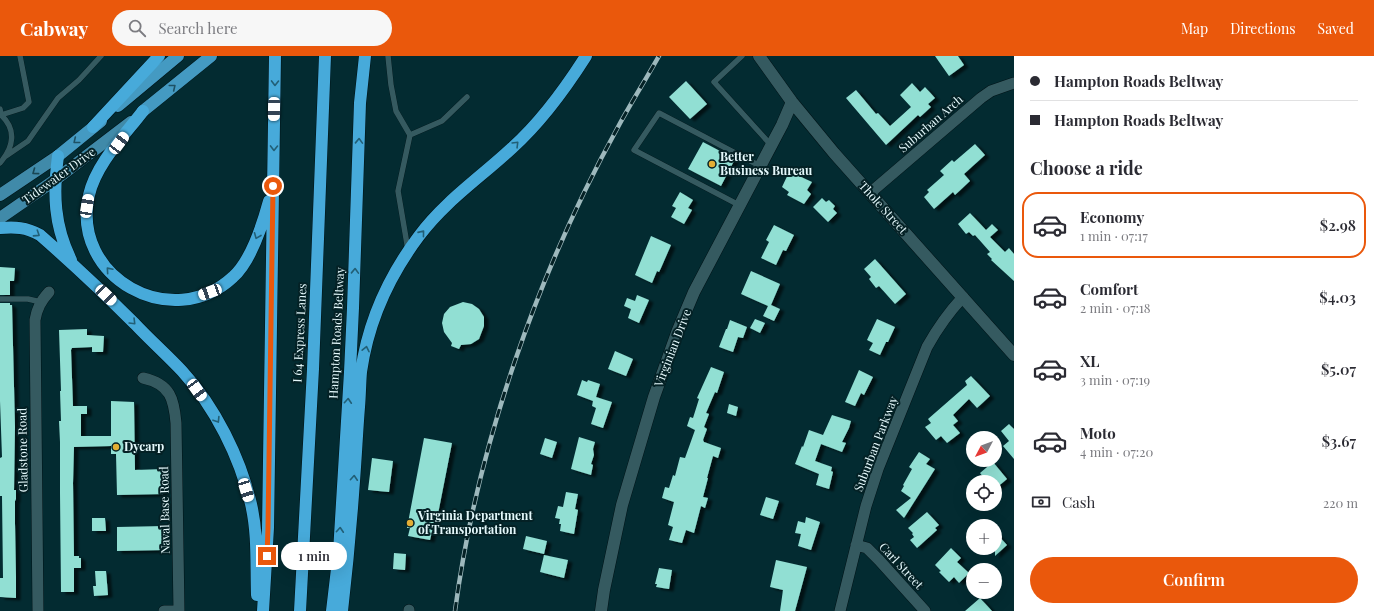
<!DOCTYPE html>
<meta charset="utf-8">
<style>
:root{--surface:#fff;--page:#f7f7f7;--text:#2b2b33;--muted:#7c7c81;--line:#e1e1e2;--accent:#ea580c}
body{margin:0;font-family:"Playfair Display",serif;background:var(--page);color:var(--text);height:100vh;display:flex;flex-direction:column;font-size:15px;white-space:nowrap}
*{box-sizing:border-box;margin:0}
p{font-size:13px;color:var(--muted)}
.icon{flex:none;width:22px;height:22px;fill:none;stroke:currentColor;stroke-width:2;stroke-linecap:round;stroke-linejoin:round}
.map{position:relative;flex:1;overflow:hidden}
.panel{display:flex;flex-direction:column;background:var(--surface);width:360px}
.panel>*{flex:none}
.guide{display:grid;align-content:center;height:88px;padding:0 16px;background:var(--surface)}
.needle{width:26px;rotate:229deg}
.tools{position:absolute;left:966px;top:375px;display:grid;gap:8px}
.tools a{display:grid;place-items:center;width:36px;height:36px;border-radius:50%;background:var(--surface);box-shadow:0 4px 16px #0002;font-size:20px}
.end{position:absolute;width:18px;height:18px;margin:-9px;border:5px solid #ea580c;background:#fff;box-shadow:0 0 0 2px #fff}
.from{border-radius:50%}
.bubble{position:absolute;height:28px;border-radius:14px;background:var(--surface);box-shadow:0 4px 16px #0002;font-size:13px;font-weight:600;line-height:28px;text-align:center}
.car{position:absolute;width:12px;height:24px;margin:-12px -6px;border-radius:5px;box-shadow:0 0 3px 1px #0007;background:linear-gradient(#fff 24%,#345 0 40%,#fff 0 76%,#345 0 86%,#fff 0)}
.guide b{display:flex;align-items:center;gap:14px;height:38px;font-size:15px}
.guide b+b{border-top:1px solid var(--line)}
.guide i{width:10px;height:10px;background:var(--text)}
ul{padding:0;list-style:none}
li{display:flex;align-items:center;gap:12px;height:66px;margin:0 8px 6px;padding:0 8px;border:2px solid transparent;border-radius:16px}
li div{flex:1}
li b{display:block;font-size:15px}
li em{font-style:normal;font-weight:600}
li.selected{border-color:var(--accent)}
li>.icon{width:36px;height:36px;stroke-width:1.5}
h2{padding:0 16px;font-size:18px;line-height:48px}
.pay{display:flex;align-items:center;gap:10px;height:44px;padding:0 16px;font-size:15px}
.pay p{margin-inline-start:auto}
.action{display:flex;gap:8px;margin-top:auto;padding:8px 16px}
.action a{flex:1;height:46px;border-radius:24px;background:var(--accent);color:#fff;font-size:16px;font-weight:600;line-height:46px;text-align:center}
header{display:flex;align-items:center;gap:24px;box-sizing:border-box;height:56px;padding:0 20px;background:var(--accent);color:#fff}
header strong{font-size:19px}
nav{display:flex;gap:22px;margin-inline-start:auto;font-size:14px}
.search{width:280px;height:36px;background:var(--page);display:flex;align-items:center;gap:10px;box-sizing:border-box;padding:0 14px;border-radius:22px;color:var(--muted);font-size:15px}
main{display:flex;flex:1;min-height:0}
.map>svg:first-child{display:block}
</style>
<header>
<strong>Cabway</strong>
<div class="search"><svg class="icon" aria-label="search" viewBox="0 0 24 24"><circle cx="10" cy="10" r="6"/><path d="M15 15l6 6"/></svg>Search here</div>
<nav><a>Map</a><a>Directions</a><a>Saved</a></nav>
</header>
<main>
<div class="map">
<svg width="1014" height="555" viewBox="0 0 1014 555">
<defs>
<filter id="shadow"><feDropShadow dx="4.5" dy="2.5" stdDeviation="1" flood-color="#0009"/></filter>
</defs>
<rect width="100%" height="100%" fill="#032b31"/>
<path fill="#91dfd3" filter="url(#shadow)" d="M 935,0 L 958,0 L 964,9 L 949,20 Z
M 686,25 L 707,48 L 690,63 L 669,41 Z
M 912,27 L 920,36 L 925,31 L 935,42 L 928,48 L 931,51 L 920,61 L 918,59 L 886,89 L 846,42 L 856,34 L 876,58 L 878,57 L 890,70 L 911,51 L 900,39 Z
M 703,86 L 735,103 L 721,130 L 688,113 Z
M 975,88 L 985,99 L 964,118 L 970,125 L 955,139 L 953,136 L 934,153 L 924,141 L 929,136 L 927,134 L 944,119 L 940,115 L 952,104 L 954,106 Z
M 791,112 L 801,117 L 799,120 L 812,126 L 807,134 L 811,138 L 804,148 L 787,139 L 789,136 L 782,131 Z
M 680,136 L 693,144 L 688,152 L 692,154 L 684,168 L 671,161 L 676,152 L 672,150 Z
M 822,142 L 826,146 L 829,144 L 835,150 L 833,153 L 837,157 L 828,166 L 813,151 Z
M 970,157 L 986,174 L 992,168 L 998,174 L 990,181 L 1005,196 L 1009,192 L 1014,198 L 1014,225 L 991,204 L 992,203 L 987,198 L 990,196 L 975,179 L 973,180 L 969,176 L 966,178 L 958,168 Z
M 774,169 L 794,179 L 786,195 L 783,194 L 776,209 L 761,202 L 769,186 L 766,184 Z
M 651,180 L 671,189 L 661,212 L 659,216 L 657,215 L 652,227 L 635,219 Z
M 875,203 L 906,238 L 895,248 L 879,230 L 876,232 L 869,223 L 871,221 L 864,213 Z
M 0,211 L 15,212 L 14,225 L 10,225 L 10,239 L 0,239 Z
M 751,215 L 780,228 L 771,249 L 780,253 L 774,265 L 763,260 L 768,250 L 741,238 Z
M 637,239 L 649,244 L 639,267 L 628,262 L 631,253 L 624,250 L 627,242 L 635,245 Z
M 463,246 L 472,248 L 479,253 L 484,261 L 484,270 L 479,283 L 471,288 L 461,289 L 459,293 L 451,290 L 452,287 L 444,276 L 442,267 L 444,258 L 450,251 Z
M 0,247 L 10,247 L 10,249 L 12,249 L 15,371 L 14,434 L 16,434 L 16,443 L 15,445 L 15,468 L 16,521 L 16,542 L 0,541 L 0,522 L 3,522 L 2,440 L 0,440 L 0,402 L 2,401 L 0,345 Z
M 755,263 L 765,267 L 760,277 L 750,272 Z
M 877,263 L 895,271 L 888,286 L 886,286 L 880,299 L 869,294 L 873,287 L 867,284 Z
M 730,264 L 747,271 L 743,282 L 738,281 L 733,296 L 719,291 L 726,273 L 727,273 Z
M 87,273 L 87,279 L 104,280 L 103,296 L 92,296 L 92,291 L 72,292 L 71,294 L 73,350 L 87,350 L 87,358 L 81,358 L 81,380 L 111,380 L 111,345 L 134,346 L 135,414 L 164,413 L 164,438 L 117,439 L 116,398 L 111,398 L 111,390 L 74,391 L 73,427 L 74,500 L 79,500 L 79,502 L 81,502 L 81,512 L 74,512 L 74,536 L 61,536 L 60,437 L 60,386 L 59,365 L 61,365 L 60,335 L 61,335 L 59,274 Z
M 615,295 L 633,303 L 626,320 L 608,313 Z
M 711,311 L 724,316 L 717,337 L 715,336 L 706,357 L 709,358 L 704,371 L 707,373 L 703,384 L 704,386 L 721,392 L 718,402 L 713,400 L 707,422 L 708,422 L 703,441 L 708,442 L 705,452 L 701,450 L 694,477 L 686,474 L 682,487 L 669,484 L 673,471 L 668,469 L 674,446 L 662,442 L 665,431 L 669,432 L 673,419 L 675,420 L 680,401 L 685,402 L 695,374 L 687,370 L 690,361 L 693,362 L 699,343 L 697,342 Z
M 859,314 L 873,321 L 864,339 L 861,337 L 855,350 L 845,346 Z
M 971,320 L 990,340 L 977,352 L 969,343 L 953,359 L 958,365 L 953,369 L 960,377 L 947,387 L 941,380 L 936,384 L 925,371 L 931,367 L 928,363 L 967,329 L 965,325 Z
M 582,324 L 587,326 L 588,324 L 600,328 L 596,341 L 612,346 L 603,372 L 591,368 L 596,352 L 592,350 L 593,345 L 577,339 Z
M 729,348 L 738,351 L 736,360 L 727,357 Z
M 832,359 L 851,365 L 849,372 L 842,386 L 846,387 L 842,396 L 821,388 L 815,405 L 832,411 L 831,415 L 833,416 L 829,433 L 816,429 L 819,418 L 795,408 L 802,390 L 803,391 L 809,374 L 823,379 Z
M 1009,368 L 1014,373 L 1014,403 L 1003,390 L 1009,385 L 1001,375 Z
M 579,381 L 595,386 L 593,393 L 594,399 L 591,408 L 593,409 L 591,419 L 571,413 Z
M 424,382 L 452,387 L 437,463 L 435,463 L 430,484 L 408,480 L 410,472 L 407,472 Z
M 545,382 L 557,386 L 552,402 L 540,398 Z
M 919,396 L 930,403 L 926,408 L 935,413 L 904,462 L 896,454 L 911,442 L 901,435 L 904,430 L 903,429 L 912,413 L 909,411 Z
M 372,402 L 393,405 L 389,436 L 368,434 Z
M 993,406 L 1007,423 L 995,433 L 995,426 L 987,426 L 980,417 Z
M 566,436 L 578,438 L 575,453 L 578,454 L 574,478 L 560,475 L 561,468 L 559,468 L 560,463 L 555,462 L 558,450 L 563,451 Z
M 766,441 L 779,445 L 773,463 L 760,459 Z
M 927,456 L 939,469 L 935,472 L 937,474 L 917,492 L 910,484 L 914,481 L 912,478 L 913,477 L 908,472 Z
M 806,461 L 820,466 L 811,494 L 798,490 L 801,478 L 795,477 L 798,465 L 805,467 Z
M 92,462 L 105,462 L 106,475 L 92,475 Z
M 164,470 L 165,494 L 117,495 L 117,471 Z
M 995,476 L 1007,489 L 995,500 Z
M 526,480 L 547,485 L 544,498 L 523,493 Z
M 951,492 L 961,502 L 957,506 L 969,517 L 959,527 L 954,521 L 949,526 L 939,516 L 941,515 L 935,509 Z
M 394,497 L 406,498 L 405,514 L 393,513 Z
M 544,499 L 568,504 L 564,522 L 540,516 Z
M 776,504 L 807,511 L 795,555 L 780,555 L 783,534 L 770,531 Z
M 659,512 L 672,514 L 669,533 L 656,531 L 657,528 L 655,528 Z
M 95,515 L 106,515 L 108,539 L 94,540 L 93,530 L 96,530 Z
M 980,542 L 992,555 L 965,555 Z"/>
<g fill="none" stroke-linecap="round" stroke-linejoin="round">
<g stroke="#001317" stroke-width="6">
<path id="service" d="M 388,0 L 391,29 L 396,55 L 410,79
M 742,0 L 714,26 L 771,89
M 0,53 L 1,59 L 23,52 L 29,46 L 20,0
M 0,58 C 17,73 14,91 0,107
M 6,100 L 28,85 L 58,42 L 79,24 L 101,0
M 739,149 L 634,94 L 659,57 L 760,110
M 408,194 L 398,135 L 410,79 L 442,65 L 467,41
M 0,243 L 28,243 L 41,246"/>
</g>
<g stroke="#001317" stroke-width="12">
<path id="minor" d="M 870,137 L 981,42 L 991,35 L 1014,27
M 143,322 C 171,328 174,344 176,367 L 179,555
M 856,489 L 867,492 L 879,504 L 925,555
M 38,555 L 35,264 C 37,252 41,245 49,236
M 164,555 L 179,555
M 409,555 L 409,554
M 840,555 L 866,450 L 878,413 L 927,291 C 937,273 948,257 963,241"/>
</g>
<g stroke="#001317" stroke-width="13">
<path id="tertiary" d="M 759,0 L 792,46 L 834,97 L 1014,299
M 601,555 L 604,534 L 622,449 L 654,341 L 678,274 L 694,236 L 782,69 L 792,46"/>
</g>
<g stroke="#001317" stroke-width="13">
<path id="primary" d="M 0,139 L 58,100
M 0,162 L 55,124 L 131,66"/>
</g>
<g stroke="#001317" stroke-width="13">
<path id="trunk" d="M 118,50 L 178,0
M 143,55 L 211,0
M 58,100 L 101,65"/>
</g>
<g stroke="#001317" stroke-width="13">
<path id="motorway" d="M 143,55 C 124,80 96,108 89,139 C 70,221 172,278 233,221 C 251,205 263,167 269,145
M 93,71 L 159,0
M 58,100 C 53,138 54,169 71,204
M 0,172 C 15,171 26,171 40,179 C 72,207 104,237 135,268 C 150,284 167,299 182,315 C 215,351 240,401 251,448 C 258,478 256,508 257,539
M 263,555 L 268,472 L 275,0
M 300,555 L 313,313 L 325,0
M 332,555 L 339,496 L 350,316 L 353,252 L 360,47 L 365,0
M 342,555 C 347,512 351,468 354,425 C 356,400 357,376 359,351 C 360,340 360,328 361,316 C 368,266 389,220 419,180 C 445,145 481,121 512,92 C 541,66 565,33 586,0"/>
</g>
<use href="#service" stroke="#355a60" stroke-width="5.5"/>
<use href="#minor" stroke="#355a60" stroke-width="11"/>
<use href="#tertiary" stroke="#355a60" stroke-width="12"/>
<use href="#primary" stroke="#408aa9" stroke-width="12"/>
<use href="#trunk" stroke="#449ac2" stroke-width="12"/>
<use href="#motorway" stroke="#47aada" stroke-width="12"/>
<g stroke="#9db8bc" stroke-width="4.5">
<path id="rail" d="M 455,555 C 477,390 538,216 618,71 C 631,47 646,23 659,0"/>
</g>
<use href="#rail" stroke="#042125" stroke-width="3" stroke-dasharray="9" stroke-linecap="butt"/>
</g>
<defs><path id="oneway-chevron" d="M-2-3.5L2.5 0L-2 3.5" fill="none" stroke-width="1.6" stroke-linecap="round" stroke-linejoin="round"/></defs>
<g stroke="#225f76">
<use href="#oneway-chevron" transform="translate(275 27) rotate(91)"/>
<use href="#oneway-chevron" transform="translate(359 85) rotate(-88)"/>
<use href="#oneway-chevron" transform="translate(516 88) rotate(-45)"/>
<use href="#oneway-chevron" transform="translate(274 92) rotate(91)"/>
<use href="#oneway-chevron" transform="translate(422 177) rotate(-51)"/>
<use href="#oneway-chevron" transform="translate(37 178) rotate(33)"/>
<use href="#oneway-chevron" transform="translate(257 180) rotate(112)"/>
<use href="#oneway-chevron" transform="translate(109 214) rotate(-131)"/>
<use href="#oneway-chevron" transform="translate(355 215) rotate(-88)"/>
<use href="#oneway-chevron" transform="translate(133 266) rotate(45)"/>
<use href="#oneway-chevron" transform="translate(366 293) rotate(-78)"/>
<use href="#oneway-chevron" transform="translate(348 345) rotate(-86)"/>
<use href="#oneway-chevron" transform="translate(217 364) rotate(58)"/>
<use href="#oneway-chevron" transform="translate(354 422) rotate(-86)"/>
<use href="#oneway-chevron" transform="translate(340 474) rotate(-86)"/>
</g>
<g stroke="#1e5164">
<use href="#oneway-chevron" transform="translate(173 31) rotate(-39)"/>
<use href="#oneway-chevron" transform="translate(76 85) rotate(141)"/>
</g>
<use stroke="#194653" href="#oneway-chevron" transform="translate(35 116) rotate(144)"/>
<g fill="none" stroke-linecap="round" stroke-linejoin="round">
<path stroke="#ea580c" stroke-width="5" d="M 267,500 L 268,472 L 273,130"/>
</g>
<g fill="#e3ae35" stroke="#042125" stroke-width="1.5">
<circle cx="712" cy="108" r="4"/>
<circle cx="116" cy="391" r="4"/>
<circle cx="410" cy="467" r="4"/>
</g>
<g text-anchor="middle" stroke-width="4" stroke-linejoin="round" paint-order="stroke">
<g font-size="12" fill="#e4f8fb" stroke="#042125">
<text transform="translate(931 68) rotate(-41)" y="4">Suburban Arch</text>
<text transform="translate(59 120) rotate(-36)" y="4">Tidewater Drive</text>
<text transform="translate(883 152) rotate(48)" y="4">Thole Street</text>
<text transform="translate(300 277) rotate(-87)" y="4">I 64 Express Lanes</text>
<text transform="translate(337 277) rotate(-87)" y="4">Hampton Roads Beltway</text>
<text transform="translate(673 292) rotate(-69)" y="4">Virginian Drive</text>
<text transform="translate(876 388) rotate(-69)" y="4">Suburban Parkway</text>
<text transform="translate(23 394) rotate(-91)" y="4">Gladstone Road</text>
<text transform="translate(165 454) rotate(-91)" y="4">Naval Base Road</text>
<text transform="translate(901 510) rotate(47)" y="4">Carl Street</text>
</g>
<g font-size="12" font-weight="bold" fill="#e4f8fb" stroke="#042125" text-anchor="start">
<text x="720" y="105">Better<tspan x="720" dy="14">Business Bureau</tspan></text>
<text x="124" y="395">Dycarp</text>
<text x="418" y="464">Virginia Department<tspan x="418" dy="14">of Transportation</tspan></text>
</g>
</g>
</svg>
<div class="tools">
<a><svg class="needle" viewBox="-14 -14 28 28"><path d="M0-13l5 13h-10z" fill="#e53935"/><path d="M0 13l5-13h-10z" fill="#7c7c81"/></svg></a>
<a><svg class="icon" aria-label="locate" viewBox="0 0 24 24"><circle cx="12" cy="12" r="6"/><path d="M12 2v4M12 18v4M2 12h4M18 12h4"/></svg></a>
<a>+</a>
<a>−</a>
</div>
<i class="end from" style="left:273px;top:130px"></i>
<i class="end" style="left:267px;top:500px"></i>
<div class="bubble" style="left:281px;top:486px;width:66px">1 min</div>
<i class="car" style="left:274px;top:53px;rotate:181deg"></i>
<i class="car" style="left:119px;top:87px;rotate:37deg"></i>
<i class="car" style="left:87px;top:150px;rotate:9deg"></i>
<i class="car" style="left:210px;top:236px;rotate:250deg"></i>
<i class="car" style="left:106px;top:239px;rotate:134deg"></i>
<i class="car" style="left:197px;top:334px;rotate:144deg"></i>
<i class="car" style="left:246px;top:434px;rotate:163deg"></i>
</div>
<section class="panel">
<div class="guide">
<b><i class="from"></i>Hampton Roads Beltway</b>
<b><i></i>Hampton Roads Beltway</b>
</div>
<h2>Choose a ride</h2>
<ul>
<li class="selected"><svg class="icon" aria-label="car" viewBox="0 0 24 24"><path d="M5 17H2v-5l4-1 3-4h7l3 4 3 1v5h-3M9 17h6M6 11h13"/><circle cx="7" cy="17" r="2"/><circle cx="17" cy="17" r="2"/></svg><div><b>Economy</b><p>1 min · 07:17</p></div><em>$2.98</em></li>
<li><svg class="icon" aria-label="car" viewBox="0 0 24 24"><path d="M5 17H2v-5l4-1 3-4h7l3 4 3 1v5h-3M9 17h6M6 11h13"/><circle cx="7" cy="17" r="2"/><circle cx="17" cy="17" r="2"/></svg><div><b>Comfort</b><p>2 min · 07:18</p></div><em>$4.03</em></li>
<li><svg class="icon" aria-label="car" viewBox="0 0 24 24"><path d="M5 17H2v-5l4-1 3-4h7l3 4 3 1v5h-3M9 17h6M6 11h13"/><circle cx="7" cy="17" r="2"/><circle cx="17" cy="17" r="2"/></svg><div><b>XL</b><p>3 min · 07:19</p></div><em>$5.07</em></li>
<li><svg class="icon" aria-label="car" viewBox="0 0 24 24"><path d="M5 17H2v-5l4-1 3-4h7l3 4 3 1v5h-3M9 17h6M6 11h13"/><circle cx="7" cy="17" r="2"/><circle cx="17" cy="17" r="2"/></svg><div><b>Moto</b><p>4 min · 07:20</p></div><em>$3.67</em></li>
</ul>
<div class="pay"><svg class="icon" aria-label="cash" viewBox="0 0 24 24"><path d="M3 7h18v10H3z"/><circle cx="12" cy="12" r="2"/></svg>Cash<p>220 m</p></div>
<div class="action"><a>Confirm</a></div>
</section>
</main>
